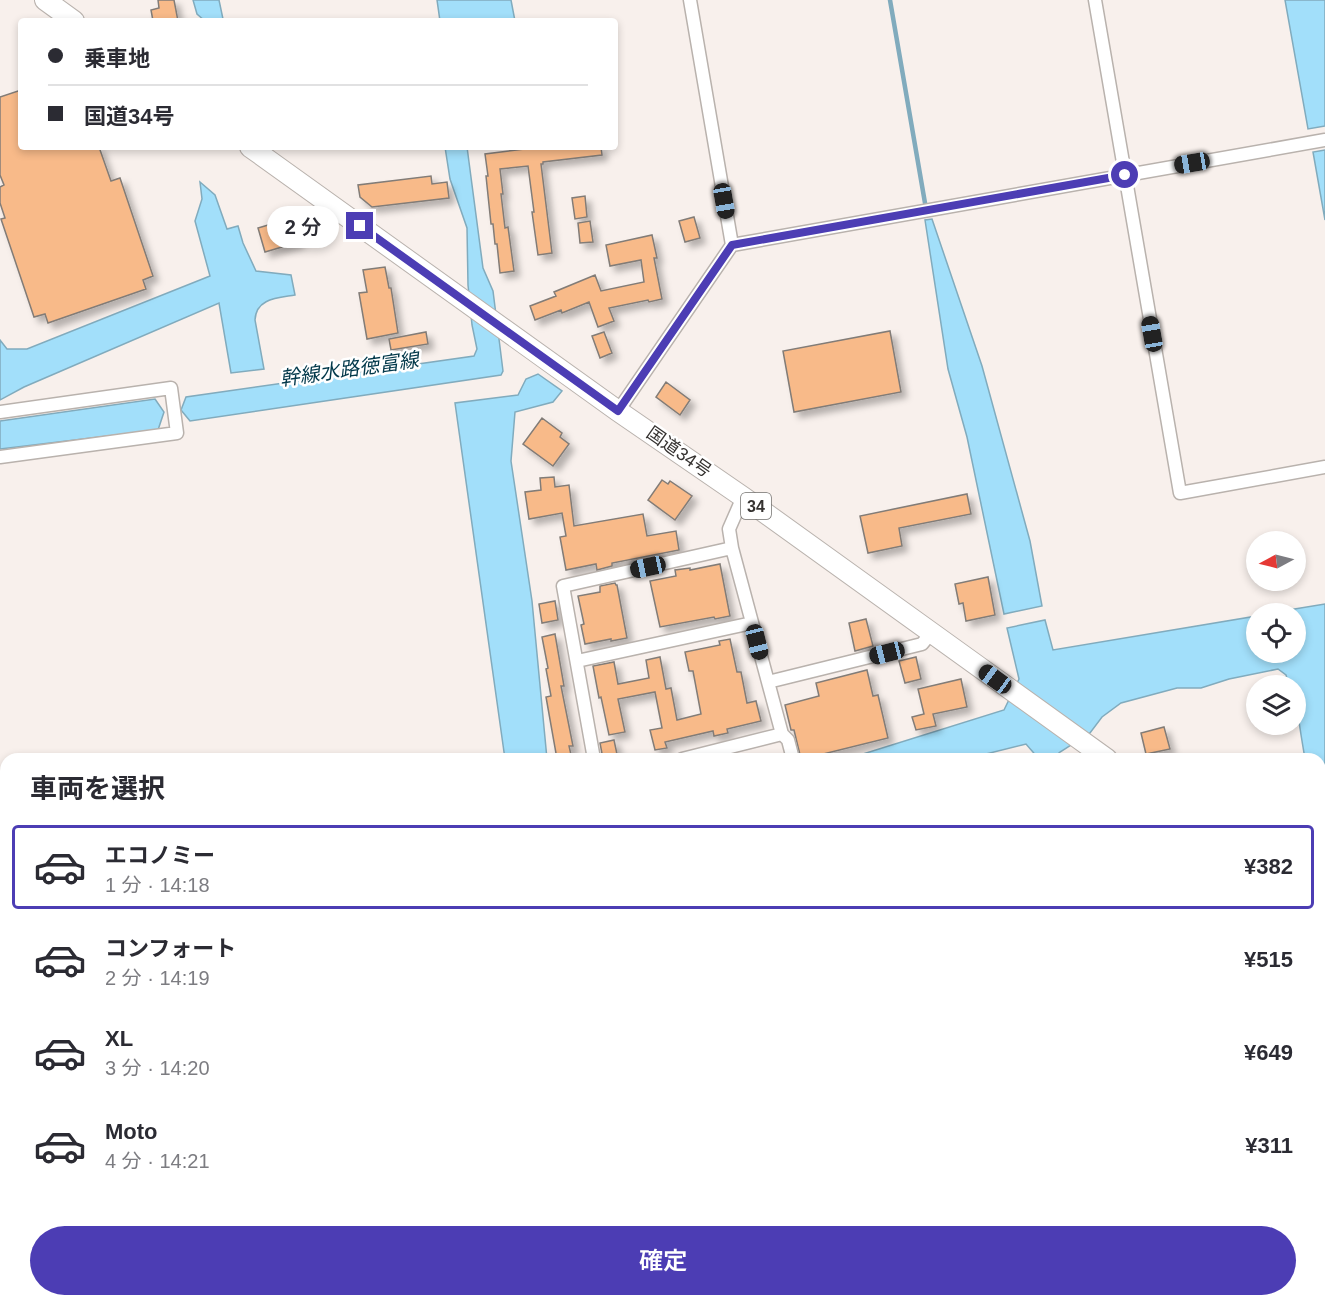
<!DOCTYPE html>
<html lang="ja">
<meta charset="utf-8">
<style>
:root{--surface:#fff;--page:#f2f2f3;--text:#2b2b33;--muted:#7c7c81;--line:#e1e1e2;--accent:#4c3db4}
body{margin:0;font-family:Helvetica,"Noto Sans JP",sans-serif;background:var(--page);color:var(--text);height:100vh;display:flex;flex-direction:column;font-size:22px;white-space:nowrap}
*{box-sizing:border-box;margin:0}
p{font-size:20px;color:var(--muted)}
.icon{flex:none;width:33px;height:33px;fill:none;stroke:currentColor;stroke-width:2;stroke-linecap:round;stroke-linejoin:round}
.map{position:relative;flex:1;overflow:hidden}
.panel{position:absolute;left:0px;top:753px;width:1326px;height:554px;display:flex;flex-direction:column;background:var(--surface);border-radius:18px 18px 0 0;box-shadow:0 3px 9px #0003}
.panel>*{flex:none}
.top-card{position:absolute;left:18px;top:18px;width:600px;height:132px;border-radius:6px;box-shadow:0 3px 9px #0003;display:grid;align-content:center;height:132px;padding:0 30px;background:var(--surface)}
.needle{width:39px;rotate:263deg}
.tools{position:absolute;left:1246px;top:531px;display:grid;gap:12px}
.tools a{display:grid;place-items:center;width:60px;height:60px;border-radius:50%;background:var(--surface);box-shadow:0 3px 9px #0003;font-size:30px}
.end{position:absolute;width:27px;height:27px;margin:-14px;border:8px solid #4c3db4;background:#fff;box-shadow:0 0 0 3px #fff}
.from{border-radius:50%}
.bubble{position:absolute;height:42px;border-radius:21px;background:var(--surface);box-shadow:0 3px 9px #0003;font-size:20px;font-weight:600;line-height:42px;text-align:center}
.car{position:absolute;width:18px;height:36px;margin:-18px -9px;border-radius:8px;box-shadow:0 0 4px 2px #0007;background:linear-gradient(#222 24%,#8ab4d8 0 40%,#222 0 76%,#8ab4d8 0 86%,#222 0)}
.top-card b{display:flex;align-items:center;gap:21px;height:57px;font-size:22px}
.top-card b+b{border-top:2px solid var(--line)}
.top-card i{width:15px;height:15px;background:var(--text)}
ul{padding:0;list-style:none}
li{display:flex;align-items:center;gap:18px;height:84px;margin:0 12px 9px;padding:0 18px;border:3px solid transparent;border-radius:6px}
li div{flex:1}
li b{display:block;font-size:22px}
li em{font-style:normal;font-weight:600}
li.active{border-color:var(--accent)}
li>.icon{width:54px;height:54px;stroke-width:1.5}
h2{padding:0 30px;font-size:27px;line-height:72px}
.cta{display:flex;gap:12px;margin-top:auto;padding:12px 30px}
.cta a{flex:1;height:69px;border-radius:36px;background:var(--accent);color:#fff;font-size:24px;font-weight:600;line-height:69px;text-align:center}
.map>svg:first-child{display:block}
</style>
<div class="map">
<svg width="1325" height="1306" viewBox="0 0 1325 1306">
<defs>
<filter id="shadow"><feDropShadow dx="5.5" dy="5.5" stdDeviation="3" flood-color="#0004"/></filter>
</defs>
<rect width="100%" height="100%" fill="#f8f0ec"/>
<path fill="#a2dffa" stroke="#81abbd" stroke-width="1.5" d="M 193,0 L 219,0 L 223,19 L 217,21 L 205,21 L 197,14 Z
M 437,0 L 511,0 L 515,21 L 440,21 Z
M 1285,0 L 1325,0 L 1325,126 L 1308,129 Z
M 445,147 L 467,147 L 483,268 L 493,291 L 503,371 L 501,375 L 190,421 L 181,410 L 186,397 L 474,356 L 477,349 L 472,325 L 468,285 L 467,228 L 450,179 Z
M 1325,150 L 1325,220 L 1313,152 Z
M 200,182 L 215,195 L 227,229 L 238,226 L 243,243 L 256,271 L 291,275 L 295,295 C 278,298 256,298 255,320 L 264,369 L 231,373 L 219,303 L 24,387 L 0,400 L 0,340 L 7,349 L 27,349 L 210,276 L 195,221 L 202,199 Z
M 932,219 L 982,366 L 1030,541 L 1042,606 L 1004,614 L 967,437 L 948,369 L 925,220 Z
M 538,374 L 562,391 L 553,402 L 515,412 L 511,461 L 532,601 L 547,759 L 505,759 L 455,403 L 518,395 L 526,379 Z
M 155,399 L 164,412 L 158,430 L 0,449 L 0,421 Z
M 1325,604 L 1325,840 L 1320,825 L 1320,759 L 1305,759 C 1301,734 1296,710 1296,686 L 1289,685 L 1286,675 L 1278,669 L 1229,679 L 1201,688 L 1177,688 L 1121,703 L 1102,717 L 1090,733 L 1060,752 L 1052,759 L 1039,759 L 1026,744 L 966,759 L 847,759 L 1004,710 L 1019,679 L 1007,628 L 1045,620 L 1053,650 L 1257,616 L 1257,652 L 1296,652 L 1296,614 L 1270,613 Z
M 0,792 L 6,834 L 6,1077 L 0,1074 Z
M 1127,1301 L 1218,1301 L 1204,1306 L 1129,1306 Z"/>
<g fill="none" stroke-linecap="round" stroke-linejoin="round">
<path stroke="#81abbd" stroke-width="4.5" d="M 890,0 L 925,203"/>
</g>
<path fill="#f8ba89" stroke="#827c77" stroke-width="1.5" filter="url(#shadow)" d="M 158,0 L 174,0 L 178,21 L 153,21 L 151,10 L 159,8 Z
M 21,90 L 21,147 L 99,147 L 111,181 L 120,178 L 153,276 L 143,280 L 146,289 L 48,323 L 45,314 L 34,317 L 1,219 L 5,218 L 0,203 L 0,187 L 4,185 L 0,175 L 0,97 Z
M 524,147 L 601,147 L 602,155 L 543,162 L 543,164 L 541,164 L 552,253 L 538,255 L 532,212 L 534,212 L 528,166 L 500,169 L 503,194 L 501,194 L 505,228 L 508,227 L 514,271 L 500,273 L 497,244 L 495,244 L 493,224 L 491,224 L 486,176 L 488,176 L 485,154 L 524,149 Z
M 431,176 L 432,184 L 447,182 L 449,198 L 372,207 L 360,197 L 358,185 Z
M 585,196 L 587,217 L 575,219 L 572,198 Z
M 305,214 L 310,233 L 297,237 L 299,242 L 265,252 L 258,228 Z
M 694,217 L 700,238 L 685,242 L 679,221 Z
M 590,221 L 593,242 L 580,243 L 578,223 Z
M 652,235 L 657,258 L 654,258 L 662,299 L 649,302 L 648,300 L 609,308 L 614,321 L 598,327 L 589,302 L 562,313 L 561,310 L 535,320 L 530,306 L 556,296 L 554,292 L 595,275 L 601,291 L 644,282 L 641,260 L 610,266 L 606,245 Z
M 385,267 L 389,288 L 391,288 L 398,333 L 367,339 L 359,293 L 367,292 L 363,270 Z
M 890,331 L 901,392 L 794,412 L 783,351 Z
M 426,332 L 428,344 L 391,350 L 389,339 Z
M 604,332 L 612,353 L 600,358 L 592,336 Z
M 666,382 L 690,400 L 680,415 L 656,397 Z
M 542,418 L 562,433 L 560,437 L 569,444 L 553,466 L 523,444 Z
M 554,477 L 555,487 L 569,485 L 574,526 L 643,514 L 647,536 L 676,531 L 679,550 L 612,563 L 612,566 L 597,570 L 596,564 L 566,570 L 560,537 L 566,536 L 562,513 L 529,519 L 525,492 L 541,490 L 540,478 Z
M 662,480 L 668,484 L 670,481 L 692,496 L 675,520 L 648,500 Z
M 967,494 L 971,514 L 899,528 L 902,546 L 868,553 L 860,516 Z
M 720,564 L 730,616 L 715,619 L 714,617 L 660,627 L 650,581 L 676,576 L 675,570 L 690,568 L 690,570 Z
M 988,577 L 995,615 L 966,621 L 963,603 L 959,604 L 955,584 Z
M 615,583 L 616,585 L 617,585 L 627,638 L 611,641 L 611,639 L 585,644 L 581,625 L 584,624 L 578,596 L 600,592 L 600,586 Z
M 555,601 L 558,620 L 542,623 L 539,604 Z
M 866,619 L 873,646 L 855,651 L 849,623 Z
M 555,634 L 564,686 L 561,686 L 573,746 L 569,746 L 572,759 L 557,759 L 546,697 L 551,696 L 546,669 L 548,668 L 542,637 Z
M 730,639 L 737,672 L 741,672 L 747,703 L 756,701 L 761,721 L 727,729 L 728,733 L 714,736 L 713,731 L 665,742 L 667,748 L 655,750 L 650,730 L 662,728 L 655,692 L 618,699 L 625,732 L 609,735 L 601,697 L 599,698 L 593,666 L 614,662 L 618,684 L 649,678 L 646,660 L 660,657 L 666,689 L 671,688 L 677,720 L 701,714 L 693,671 L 689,671 L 685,652 L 720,645 L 719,641 Z
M 916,657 L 921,679 L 905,683 L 899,661 Z
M 867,670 L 873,696 L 878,695 L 888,738 L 815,756 L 816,759 L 801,759 L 794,730 L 791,730 L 785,705 L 819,696 L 816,683 Z
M 961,679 L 967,707 L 933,714 L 936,726 L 916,730 L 912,717 L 924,714 L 918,689 Z
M 1164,727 L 1170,749 L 1146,754 L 1141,733 Z
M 614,740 L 618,759 L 603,759 L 600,743 Z"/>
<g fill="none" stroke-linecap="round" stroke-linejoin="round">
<g stroke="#b9b2ad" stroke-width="15">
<path id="minor" d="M 1095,0 L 1180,493 L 1325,467
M 732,245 L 1325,140
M 618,411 L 732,245 L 690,0
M 0,412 L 171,388 L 177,433 L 0,457
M 743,497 L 729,529 L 732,548 L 782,734
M 577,661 L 752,623
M 768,682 L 922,644 L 931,633
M 594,759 L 563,586 L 732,548
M 682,759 L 782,734 L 788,740 L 793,759
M 0,1141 L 6,1156
M 64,1300 L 66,1306
M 679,1300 L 681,1306"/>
</g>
<g stroke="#b9b2ad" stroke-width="18">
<path id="tertiary" d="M 0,1104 L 6,1102
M 367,1300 L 370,1306"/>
</g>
<g stroke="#b9b2ad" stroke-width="22">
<path id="trunk" d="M 45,0 L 74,21
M 250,147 L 618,411 L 743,497 L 1107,759
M 1320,906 L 1325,909"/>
</g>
<use href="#minor" stroke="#fff" stroke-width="12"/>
<use href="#tertiary" stroke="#fff" stroke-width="15"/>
<use href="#trunk" stroke="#fff" stroke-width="20"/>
</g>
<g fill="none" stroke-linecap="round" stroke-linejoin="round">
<path stroke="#4c3db4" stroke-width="8" d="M 360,226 L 618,411 L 732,245 L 1125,175"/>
</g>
<g text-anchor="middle" stroke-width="5" stroke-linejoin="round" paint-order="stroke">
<rect fill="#fff" stroke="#72706e" stroke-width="1.5" x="741" y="493" width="30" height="26" rx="4.5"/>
<g font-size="16" font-weight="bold" fill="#353230">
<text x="756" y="512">34</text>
</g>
<g font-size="18" fill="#353230" stroke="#fff">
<text transform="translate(679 452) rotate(35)" y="6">国道34号</text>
</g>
<g font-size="20" font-style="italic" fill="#02384a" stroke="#fff">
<text transform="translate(349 369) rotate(-8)" y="7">幹線水路徳富線</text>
</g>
</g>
</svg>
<div class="tools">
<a><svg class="needle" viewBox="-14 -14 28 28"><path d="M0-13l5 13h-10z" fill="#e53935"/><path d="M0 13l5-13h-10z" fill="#7c7c81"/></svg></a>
<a><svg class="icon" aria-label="locate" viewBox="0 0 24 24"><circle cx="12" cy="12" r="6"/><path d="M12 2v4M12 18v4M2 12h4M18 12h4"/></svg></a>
<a><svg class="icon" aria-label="layers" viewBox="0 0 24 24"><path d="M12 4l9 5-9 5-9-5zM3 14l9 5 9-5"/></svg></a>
</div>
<i class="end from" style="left:1125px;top:175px"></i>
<i class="end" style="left:360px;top:226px"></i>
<div class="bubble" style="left:267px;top:206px;width:72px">2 分</div>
<i class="car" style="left:1192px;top:163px;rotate:260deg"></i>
<i class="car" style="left:724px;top:201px;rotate:170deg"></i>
<i class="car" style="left:1152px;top:334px;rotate:350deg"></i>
<i class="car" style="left:648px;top:567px;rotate:258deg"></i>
<i class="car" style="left:757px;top:642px;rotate:166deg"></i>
<i class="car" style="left:887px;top:653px;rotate:256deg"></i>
<i class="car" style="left:995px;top:679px;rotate:306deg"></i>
<div class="top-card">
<b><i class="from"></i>乗車地</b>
<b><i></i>国道34号</b>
</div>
<section class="panel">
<h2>車両を選択</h2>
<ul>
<li class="active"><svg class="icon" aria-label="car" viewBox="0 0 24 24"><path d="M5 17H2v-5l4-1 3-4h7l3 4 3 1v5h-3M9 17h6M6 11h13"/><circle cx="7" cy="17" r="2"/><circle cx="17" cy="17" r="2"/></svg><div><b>エコノミー</b><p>1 分 · 14:18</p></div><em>¥382</em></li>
<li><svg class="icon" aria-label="car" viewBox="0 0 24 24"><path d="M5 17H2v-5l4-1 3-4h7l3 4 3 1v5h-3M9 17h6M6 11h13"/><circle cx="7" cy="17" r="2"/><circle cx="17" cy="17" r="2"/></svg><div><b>コンフォート</b><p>2 分 · 14:19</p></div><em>¥515</em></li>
<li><svg class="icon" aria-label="car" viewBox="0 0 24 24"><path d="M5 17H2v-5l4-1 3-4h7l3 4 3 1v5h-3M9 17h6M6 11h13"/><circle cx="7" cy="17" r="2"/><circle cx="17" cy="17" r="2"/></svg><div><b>XL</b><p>3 分 · 14:20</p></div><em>¥649</em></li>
<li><svg class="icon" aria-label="car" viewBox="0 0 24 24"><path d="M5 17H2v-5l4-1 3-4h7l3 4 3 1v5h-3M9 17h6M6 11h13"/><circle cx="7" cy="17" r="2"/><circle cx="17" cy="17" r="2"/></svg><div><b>Moto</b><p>4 分 · 14:21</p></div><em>¥311</em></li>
</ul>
<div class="cta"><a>確定</a></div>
</section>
</div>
